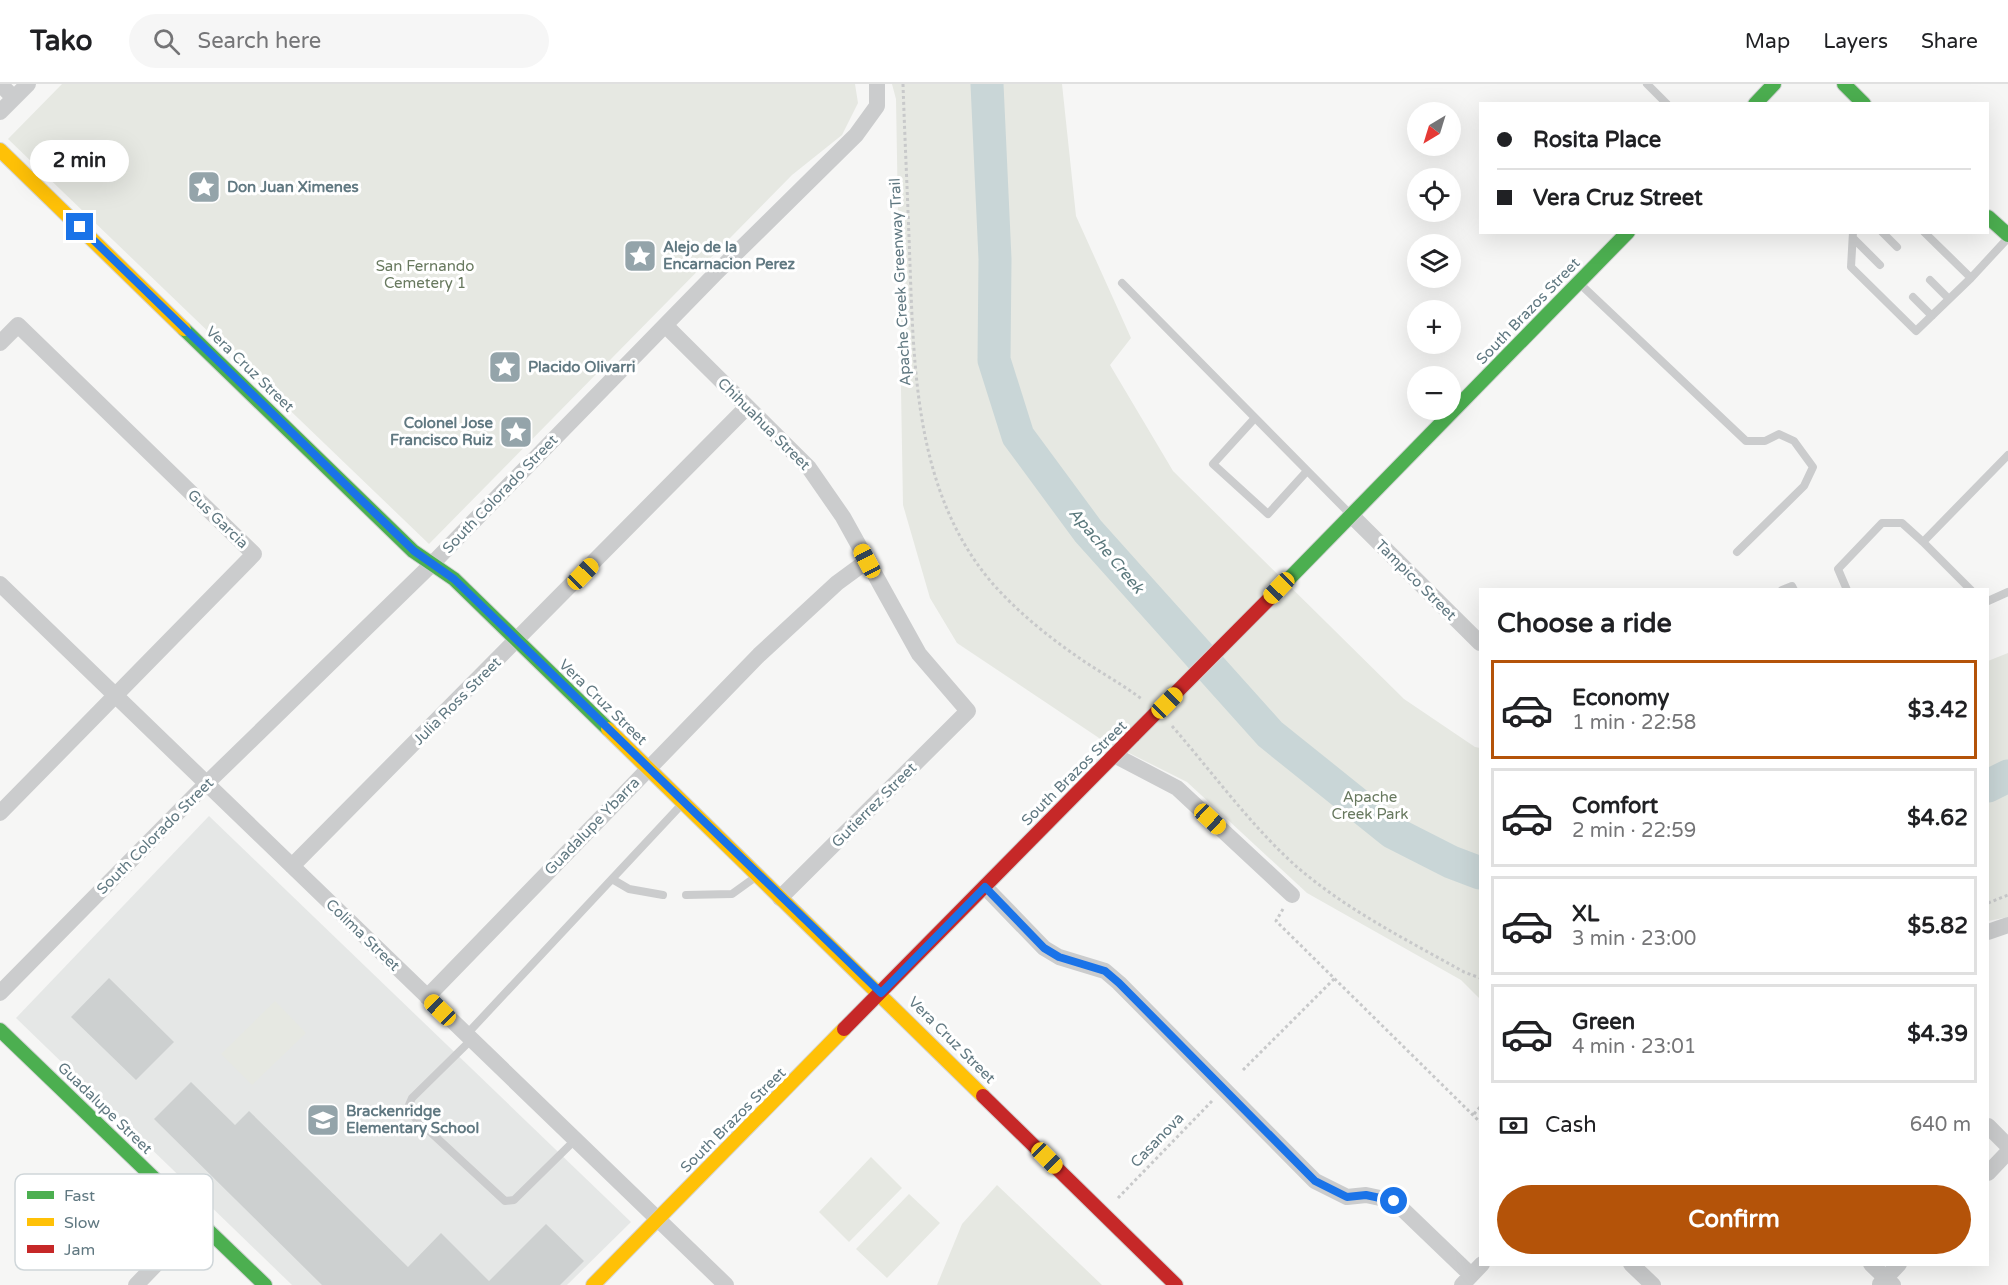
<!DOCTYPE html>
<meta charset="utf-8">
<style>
:root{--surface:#fff;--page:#f6f6f6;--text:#202124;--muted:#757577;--line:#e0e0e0;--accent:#b45309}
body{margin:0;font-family:"Varela Round",sans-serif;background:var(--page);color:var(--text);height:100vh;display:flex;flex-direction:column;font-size:22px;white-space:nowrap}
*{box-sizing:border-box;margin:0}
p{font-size:20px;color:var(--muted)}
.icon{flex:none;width:33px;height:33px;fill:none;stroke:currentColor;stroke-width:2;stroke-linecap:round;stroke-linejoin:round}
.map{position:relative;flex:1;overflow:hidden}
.drawer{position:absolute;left:1479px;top:504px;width:510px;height:678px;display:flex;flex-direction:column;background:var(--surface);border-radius:0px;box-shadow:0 6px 24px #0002}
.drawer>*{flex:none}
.banner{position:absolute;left:1479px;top:18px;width:510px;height:132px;border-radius:0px;box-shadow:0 6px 24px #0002;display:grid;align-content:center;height:132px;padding:0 18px;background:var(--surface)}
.needle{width:39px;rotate:218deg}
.buttons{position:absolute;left:1407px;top:18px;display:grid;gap:12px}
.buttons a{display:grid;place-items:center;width:54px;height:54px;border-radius:50%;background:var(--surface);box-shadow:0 6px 24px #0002;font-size:30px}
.end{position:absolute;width:27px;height:27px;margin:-14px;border:8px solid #1a73e8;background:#fff;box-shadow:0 0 0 3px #fff}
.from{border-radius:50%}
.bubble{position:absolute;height:42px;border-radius:21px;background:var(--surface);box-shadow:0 6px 24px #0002;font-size:20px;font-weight:800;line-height:42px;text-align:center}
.car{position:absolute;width:18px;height:36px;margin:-18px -9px;border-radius:8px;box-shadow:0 0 4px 2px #0007;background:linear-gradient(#f5c518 24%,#345 0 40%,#f5c518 0 76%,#345 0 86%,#f5c518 0)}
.banner b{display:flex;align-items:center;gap:21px;height:57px;font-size:22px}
.banner b+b{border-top:2px solid var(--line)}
.banner i{width:15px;height:15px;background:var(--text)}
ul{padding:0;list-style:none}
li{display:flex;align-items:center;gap:18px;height:99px;margin:0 12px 9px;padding:0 6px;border:3px solid var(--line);border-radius:0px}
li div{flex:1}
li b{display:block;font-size:22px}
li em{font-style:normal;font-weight:800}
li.current{border-color:var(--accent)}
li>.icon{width:54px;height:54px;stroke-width:1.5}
h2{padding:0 18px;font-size:27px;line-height:72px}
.pay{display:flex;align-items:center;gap:15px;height:66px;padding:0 18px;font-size:22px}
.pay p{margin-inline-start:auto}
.button{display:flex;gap:12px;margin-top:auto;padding:12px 18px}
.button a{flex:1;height:69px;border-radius:36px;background:var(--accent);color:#fff;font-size:24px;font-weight:800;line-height:69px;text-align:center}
header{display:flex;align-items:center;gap:36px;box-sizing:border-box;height:84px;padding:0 30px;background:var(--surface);border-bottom:2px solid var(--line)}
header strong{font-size:28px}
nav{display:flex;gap:33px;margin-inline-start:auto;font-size:21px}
.search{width:420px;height:54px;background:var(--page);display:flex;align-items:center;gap:15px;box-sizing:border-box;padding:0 21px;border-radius:33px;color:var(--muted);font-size:22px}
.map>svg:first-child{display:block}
</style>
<header>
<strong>Tako</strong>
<div class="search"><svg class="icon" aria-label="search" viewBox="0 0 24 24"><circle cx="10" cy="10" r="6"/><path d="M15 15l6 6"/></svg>Search here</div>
<nav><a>Map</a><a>Layers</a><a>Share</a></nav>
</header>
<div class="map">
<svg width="2008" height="1201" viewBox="0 0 2008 1201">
<rect width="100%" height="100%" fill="#f6f6f5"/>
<path fill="#e5e7e6" d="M 209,732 L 631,1138 L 567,1201 L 292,1201 L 16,934 Z"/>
<path fill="#e6e8e2" d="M 62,0 L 855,0 L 858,19 L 842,51 L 792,91 L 429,460 L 8,55 Z
M 892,0 L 1062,0 L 1076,132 L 1131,254 L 1110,281 L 1173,387 L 1404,615 L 1475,663 L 1480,664 L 1480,915 L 1461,896 L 1307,809 L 1187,698 L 1099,654 L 957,559 L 930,514 L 903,421 L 896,15 Z
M 2008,569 L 2008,833 L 1988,837 L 1988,577 Z
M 275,917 L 306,949 L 252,1001 L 221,970 Z
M 871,1073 L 902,1104 L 849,1158 L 819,1128 Z
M 997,1101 L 1102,1201 L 937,1201 L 962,1140 Z
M 909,1110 L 940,1139 L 887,1194 L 856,1165 Z"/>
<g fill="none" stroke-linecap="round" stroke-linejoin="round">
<path stroke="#c9d6d7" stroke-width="33" d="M 987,0 L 995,175 L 994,276 L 1018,352 L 1088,447 L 1270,650 L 1392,748 L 1451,778 L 1480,789
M 1988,702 L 2008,692"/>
</g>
<path fill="#cdd0d0" d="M 109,894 L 174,958 L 136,996 L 71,933 Z
M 191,998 L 235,1041 L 249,1027 L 408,1183 L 441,1149 L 489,1197 L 546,1140 L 584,1177 L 560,1201 L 322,1201 L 154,1035 Z"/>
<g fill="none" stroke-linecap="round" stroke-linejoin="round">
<g stroke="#d3d4d5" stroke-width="16">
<path id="fast" d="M 1844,0 L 1864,20
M 1755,20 L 1774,0
M 1988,133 L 2008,151
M 184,245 L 413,467 L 454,495 L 608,645
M 1279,505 L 1628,148
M 0,946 L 265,1201"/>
</g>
<g stroke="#d3d4d5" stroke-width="16">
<path id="slow" d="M 0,66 L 184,245
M 608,645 L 983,1012
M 593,1201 L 844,945"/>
</g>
<g stroke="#d3d4d5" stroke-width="16">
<path id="jam" d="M 844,945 L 1134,651
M 983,1012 L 1176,1201"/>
</g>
<path stroke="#c8c9ca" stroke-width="3" stroke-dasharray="3 3" stroke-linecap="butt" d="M 903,0 C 905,60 908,121 910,181 C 914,292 917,412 993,500 C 1016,526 1046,551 1075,571 C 1097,587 1121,599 1143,616
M 1172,642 C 1213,689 1251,742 1297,783 C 1347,826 1407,856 1464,888 L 1480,894
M 1988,819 L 2008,811
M 1283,825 L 1276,837 L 1480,1038
M 1243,986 L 1335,894
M 1474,1030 L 1480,1023
M 1118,1114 L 1213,1016"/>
<path stroke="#cbcccd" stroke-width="8" d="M 1647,0 L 1667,20
M 1853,148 L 1851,183 L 1916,247 L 1971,194
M 1882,148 L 1897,163
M 1924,148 L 1971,194 L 2008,154
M 1853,154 L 1880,181
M 1930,196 L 1949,215
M 1122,199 L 1349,429
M 1579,199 L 1746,357 L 1765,357 L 1779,350 L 1794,357 L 1813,383 L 1804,402 L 1737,468
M 1913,213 L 1932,232
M 1254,335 L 1213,380 L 1268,430 L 1307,387
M 1923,458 L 1971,506
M 1782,506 L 1792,502 L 1794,506
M 1847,506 L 1838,485 L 1882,439 L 1902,439 L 1923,458 L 2008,371
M 1988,517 L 2008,508
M 612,795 L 629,805 L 663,811
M 686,811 L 732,810 L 757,792
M 466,951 L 683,719
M 471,956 L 412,1014 L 409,1021 L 412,1031 L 505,1117 L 514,1116 L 575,1056"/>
<path stroke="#cbcccd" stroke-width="16" d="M 0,0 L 14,14
M 0,28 L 28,0
M 666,242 L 809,384 L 843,433 L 919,570 L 968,627 L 780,814
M 0,259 L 18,241 L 254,470 L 0,729
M 1352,432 L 1480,559
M 0,500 L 726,1201
M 1114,671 L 1177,704 L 1292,811
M 292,782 L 747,323
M 985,803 L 1044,864 L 1059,873 L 1105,887 L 1119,899 L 1315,1097 L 1347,1113 L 1366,1111 L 1394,1117 L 1471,1191
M 1988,848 L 2008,841
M 0,909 L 207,699 L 432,480 L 715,190 L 856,51 L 877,22 L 877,0
M 427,913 L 759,571 L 837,499 L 867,477
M 1988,1042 L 2008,1062
M 1988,1089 L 2008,1068
M 1631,1180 L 1653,1201
M 1871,1180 L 1893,1201
M 1880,1200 L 1899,1180
M 136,1201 L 199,1136
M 1462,1201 L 1482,1180"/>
<use href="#fast" stroke="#4caf50" stroke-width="14"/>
<use href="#slow" stroke="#ffc107" stroke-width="14"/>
<use href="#jam" stroke="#c62828" stroke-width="14"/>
<g stroke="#d3d4d5" stroke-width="16" stroke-linecap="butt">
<path id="jam-bridge" d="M 1134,651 L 1279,505"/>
</g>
<use href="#jam-bridge" stroke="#c62828" stroke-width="14"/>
</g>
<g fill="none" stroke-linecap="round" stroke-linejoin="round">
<path stroke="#1a73e8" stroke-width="8" d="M 80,143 L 414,467 L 454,495 L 881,909 L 985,803 L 1044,864 L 1059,873 L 1105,887 L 1119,899 L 1315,1097 L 1347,1113 L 1366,1111 L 1394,1117"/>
</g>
<defs>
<g id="sight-square" transform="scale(1.725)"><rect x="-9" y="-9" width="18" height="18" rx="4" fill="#94a4aa" stroke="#fff"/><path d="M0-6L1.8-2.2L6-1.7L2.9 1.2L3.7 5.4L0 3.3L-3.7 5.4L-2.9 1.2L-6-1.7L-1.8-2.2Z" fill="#fff"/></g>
<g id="school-square" transform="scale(1.725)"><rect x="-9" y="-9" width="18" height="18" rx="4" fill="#94a4aa" stroke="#fff"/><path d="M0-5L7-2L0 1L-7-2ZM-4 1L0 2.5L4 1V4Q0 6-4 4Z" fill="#fff"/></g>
</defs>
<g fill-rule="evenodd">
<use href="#sight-square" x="204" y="103"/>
<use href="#sight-square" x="640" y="172"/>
<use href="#sight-square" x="505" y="283"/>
<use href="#sight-square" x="516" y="348"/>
<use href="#school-square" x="323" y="1036"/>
</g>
<g text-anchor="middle" stroke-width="6" stroke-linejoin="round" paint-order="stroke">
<g font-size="15" font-weight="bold" fill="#607881" stroke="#fff" text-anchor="start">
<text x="227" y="108">Don Juan Ximenes</text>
<text x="663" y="168">Alejo de la<tspan x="663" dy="17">Encarnacion Perez</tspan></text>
<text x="528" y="288">Placido Olivarri</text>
<text x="493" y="344" text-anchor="end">Colonel Jose<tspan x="493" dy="17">Francisco Ruiz</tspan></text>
<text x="346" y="1032">Brackenridge<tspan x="346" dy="17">Elementary School</tspan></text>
</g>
<g font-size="15" fill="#68795f" stroke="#fff">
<text x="425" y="187">San Fernando<tspan x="425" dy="17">Cemetery 1</tspan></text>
<text x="1370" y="718">Apache<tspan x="1370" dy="17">Creek Park</tspan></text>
</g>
<g font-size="15" fill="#607881" stroke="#fff">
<text transform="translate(900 198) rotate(-93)" y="5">Apache Creek Greenway Trail</text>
<text transform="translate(1528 227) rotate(-46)" y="5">South Brazos Street</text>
<text transform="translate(250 285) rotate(44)" y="5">Vera Cruz Street</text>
<text transform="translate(764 340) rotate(45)" y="5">Chihuahua Street</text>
<text transform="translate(500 410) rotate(-46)" y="5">South Colorado Street</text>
<text transform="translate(218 435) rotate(44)" y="5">Gus Garcia</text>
<text transform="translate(1416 496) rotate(45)" y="5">Tampico Street</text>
<text transform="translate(457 617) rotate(-45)" y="5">Julia Ross Street</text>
<text transform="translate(603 618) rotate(44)" y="5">Vera Cruz Street</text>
<text transform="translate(1074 689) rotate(-45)" y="5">South Brazos Street</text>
<text transform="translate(874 721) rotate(-45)" y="5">Gutierrez Street</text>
<text transform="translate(592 742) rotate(-46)" y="5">Guadalupe Ybarra</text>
<text transform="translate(155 752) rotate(-45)" y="5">South Colorado Street</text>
<text transform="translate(363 851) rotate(44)" y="5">Colima Street</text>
<text transform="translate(952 956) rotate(45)" y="5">Vera Cruz Street</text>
<text transform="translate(105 1024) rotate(44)" y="5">Guadalupe Street</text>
<text transform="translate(733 1036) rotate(-45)" y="5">South Brazos Street</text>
<text transform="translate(1157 1056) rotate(-46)" y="5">Casanova</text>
</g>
<g font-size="16" font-style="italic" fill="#5a787c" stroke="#fff">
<text transform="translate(1107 466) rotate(50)" y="6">Apache Creek</text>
</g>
</g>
<rect x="15" y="1090" width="198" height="96" rx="9" fill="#fff" stroke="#cfd6d9" stroke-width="1.5"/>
<rect x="27" y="1107" width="27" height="8" fill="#4caf50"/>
<rect x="27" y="1134" width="27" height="8" fill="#ffc107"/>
<rect x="27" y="1161" width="27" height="8" fill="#c62828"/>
<g font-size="16" fill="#607881">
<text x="64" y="1117">Fast</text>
<text x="64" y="1144">Slow</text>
<text x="64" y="1171">Jam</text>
</g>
</svg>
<div class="buttons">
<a><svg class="needle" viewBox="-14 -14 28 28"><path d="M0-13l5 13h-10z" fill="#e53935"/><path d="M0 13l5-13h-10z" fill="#757577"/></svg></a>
<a><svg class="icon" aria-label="locate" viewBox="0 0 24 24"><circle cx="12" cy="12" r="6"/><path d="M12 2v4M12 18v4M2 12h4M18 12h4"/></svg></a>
<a><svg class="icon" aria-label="layers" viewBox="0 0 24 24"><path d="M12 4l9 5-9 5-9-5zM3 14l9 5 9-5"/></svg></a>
<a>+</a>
<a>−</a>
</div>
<i class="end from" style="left:1394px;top:1117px"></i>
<i class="end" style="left:80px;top:143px"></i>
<div class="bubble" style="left:30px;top:56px;width:99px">2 min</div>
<i class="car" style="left:867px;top:477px;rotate:332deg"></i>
<i class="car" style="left:583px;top:490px;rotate:44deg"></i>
<i class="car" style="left:1279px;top:504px;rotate:224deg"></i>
<i class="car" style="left:1167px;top:619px;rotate:45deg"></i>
<i class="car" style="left:1210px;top:735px;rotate:133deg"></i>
<i class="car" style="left:440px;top:926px;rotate:314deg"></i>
<i class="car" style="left:1047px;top:1074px;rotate:135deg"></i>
<div class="banner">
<b><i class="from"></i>Rosita Place</b>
<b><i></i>Vera Cruz Street</b>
</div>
<section class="drawer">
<h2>Choose a ride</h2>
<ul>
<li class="current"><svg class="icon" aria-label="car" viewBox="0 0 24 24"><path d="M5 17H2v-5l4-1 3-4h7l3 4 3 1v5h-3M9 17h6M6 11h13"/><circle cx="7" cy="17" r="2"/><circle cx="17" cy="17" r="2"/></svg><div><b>Economy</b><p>1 min · 22:58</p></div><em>$3.42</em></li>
<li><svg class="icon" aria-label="car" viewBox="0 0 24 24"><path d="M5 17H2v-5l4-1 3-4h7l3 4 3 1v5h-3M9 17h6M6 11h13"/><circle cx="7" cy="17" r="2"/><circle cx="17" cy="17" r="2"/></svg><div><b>Comfort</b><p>2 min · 22:59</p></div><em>$4.62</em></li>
<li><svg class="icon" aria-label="car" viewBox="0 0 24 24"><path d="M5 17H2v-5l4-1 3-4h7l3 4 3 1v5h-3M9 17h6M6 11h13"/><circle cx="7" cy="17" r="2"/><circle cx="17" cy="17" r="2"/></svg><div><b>XL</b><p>3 min · 23:00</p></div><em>$5.82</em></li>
<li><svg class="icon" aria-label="car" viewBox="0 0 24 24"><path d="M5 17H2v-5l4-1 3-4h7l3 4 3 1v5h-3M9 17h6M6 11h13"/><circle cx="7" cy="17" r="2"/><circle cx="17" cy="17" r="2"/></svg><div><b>Green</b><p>4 min · 23:01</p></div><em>$4.39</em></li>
</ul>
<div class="pay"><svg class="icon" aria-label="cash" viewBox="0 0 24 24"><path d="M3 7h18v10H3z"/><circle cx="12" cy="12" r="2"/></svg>Cash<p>640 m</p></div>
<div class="button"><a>Confirm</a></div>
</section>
</div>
